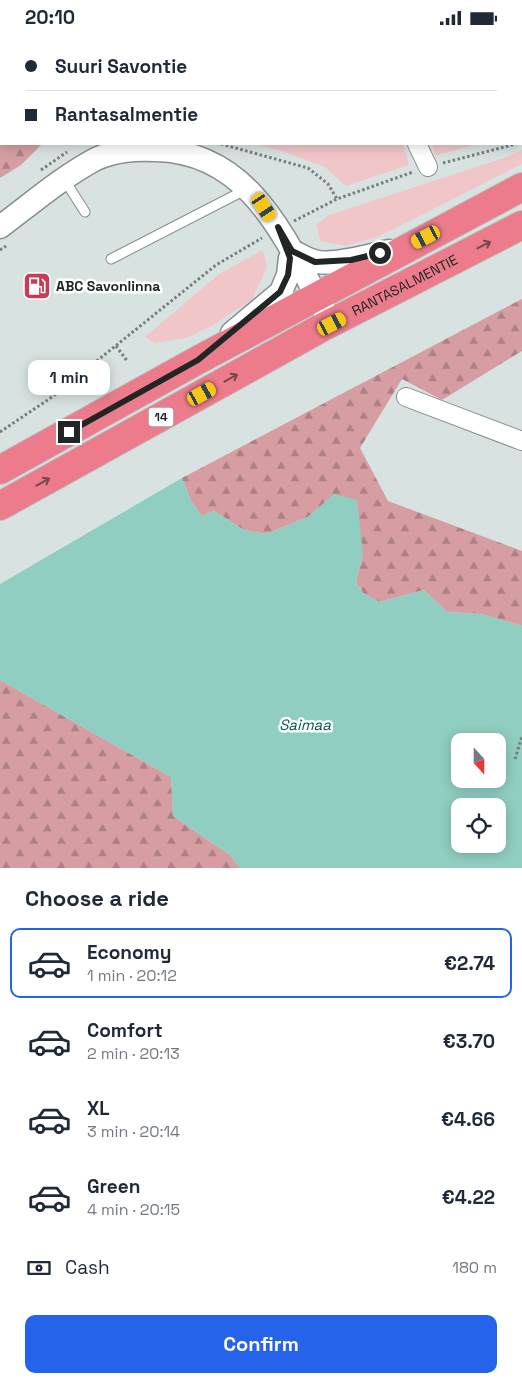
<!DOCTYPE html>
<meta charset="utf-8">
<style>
:root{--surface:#fff;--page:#f6f6f7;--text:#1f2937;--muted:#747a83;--line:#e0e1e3;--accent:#2563eb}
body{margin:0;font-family:"Space Grotesk",sans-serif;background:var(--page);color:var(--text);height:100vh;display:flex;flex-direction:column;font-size:19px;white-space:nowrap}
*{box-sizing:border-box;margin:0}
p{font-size:16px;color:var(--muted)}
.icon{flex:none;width:28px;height:28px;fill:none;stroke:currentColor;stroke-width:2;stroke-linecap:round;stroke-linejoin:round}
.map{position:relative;height:833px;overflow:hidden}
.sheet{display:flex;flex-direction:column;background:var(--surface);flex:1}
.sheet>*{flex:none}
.hud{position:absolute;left:0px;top:0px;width:522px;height:110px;box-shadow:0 2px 12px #0003;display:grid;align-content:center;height:110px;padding:0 25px;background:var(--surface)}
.needle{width:32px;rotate:159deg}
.buttons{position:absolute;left:451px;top:698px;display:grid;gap:10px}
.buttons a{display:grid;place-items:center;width:55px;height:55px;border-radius:10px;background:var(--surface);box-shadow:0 2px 12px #0003;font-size:25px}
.end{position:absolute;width:22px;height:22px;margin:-11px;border:6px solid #212524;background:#fff;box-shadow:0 0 0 2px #fff}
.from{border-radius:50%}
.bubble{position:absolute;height:35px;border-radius:10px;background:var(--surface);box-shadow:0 2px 12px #0003;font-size:16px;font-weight:700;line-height:35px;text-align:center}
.car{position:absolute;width:15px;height:30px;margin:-15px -8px;border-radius:6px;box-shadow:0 0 4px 1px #0007;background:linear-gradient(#f5c518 24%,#345 0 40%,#f5c518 0 76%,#345 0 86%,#f5c518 0)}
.hud b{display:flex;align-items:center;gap:18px;height:48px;font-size:19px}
.hud b+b{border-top:1px solid var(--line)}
.hud i{width:12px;height:12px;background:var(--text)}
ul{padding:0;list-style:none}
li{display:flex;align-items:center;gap:15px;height:70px;margin:0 10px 8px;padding:0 15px;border:2px solid transparent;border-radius:10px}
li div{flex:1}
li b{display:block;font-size:19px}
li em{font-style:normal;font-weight:700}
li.on{border-color:var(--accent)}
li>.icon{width:45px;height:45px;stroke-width:1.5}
h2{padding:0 25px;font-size:22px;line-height:60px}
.pay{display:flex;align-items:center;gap:12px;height:55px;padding:0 25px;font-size:19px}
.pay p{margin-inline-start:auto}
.cta{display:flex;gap:10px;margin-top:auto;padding:10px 25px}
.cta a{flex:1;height:58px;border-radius:10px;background:var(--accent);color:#fff;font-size:20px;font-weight:700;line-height:58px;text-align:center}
.status{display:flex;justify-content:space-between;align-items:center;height:35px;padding:0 25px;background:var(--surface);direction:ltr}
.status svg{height:14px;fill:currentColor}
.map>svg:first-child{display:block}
</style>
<div class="status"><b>20:10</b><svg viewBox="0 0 49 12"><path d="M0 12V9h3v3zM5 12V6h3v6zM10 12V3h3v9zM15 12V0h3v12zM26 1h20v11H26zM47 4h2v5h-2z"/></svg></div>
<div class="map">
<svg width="522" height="833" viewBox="0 0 522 833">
<defs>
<pattern id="forest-firs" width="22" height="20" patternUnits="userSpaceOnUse" patternTransform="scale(1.25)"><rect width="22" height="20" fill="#d69ea2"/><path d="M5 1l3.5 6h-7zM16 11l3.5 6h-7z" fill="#ad8184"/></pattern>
</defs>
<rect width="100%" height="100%" fill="#d8e3e1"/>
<path fill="#f1c6c8" d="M 255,109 L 403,109 L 409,130 L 346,151 L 325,132 L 285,117 Z
M 432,109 L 477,109 L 435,121 Z
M 522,115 L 522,129 L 378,202 L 345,211 L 321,206 L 316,190 L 329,180 L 504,123 Z
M 263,215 L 267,232 L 252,265 L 213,290 L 187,303 L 155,308 L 145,302 L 219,239 Z"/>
<path fill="url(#forest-firs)" d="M 0,0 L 353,0 L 356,1 L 1,1 L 1,109 L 42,109 L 21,130 L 0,143 Z
M 522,264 L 522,316 L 442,365 L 402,344 L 360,413 L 388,466 L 522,516 L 522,591 L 482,579 L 447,577 L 424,555 L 379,567 L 363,558 L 356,547 L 363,519 L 334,460 L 308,482 L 266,499 L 244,495 L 214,476 L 202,481 L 191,466 L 182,443 Z
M 0,645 L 171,742 L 173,781 L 230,820 L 240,833 L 0,833 Z"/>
<path fill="#90cec1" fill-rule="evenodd" d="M 182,443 L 191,466 L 202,481 L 214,476 L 244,495 L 266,499 L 308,482 L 334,459 L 357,465 L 363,519 L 356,547 L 363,558 L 379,567 L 424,555 L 447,577 L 482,579 L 522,591 L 522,833 L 240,833 L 230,820 L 173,781 L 171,742 L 0,645 L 0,549 ZM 460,706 L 498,706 L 498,744 L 460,744 ZM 460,771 L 498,771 L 498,809 L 460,809 Z"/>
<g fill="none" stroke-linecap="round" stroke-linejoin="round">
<g stroke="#858f8d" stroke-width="11">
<path id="service" d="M 64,144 L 85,177
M 111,224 L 245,155"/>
</g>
<g stroke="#858f8d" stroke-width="20">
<path id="minor" d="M 388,0 L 388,1
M 417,109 L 428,132
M 406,362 L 522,406"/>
</g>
<g stroke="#858f8d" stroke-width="25">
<path id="tertiary" d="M 0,192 C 31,169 62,142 96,124 C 116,115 135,114 156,115 C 256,117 289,215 332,289
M 292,216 C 299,219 306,224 314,226 C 332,232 371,220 389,216
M 232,298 L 281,257 L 288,240 L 290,223"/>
</g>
<g stroke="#bcbebd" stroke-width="30">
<g id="trunk">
<path d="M 0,435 L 198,325 L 522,152"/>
<path id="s1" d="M 0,471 L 323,292 L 522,190"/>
</g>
</g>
<path stroke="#767d7c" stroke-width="3" stroke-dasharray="2.5 2.5" stroke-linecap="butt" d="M 521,106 L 522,106
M 221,109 L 308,133 L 328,149 L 337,164
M 443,128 L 516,109
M 41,135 L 67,117
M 294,186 L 337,164 L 413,137
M 0,215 L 6,211
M 116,311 L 128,327
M 0,397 L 52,362 L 216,230 L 262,203
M 515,724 L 522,701"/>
<use href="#service" stroke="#fff" stroke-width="9"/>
<use href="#minor" stroke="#fff" stroke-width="18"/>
<use href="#tertiary" stroke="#fff" stroke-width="22"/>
<use href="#trunk" stroke="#ec7c8c" stroke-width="28"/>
</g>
<defs><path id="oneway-shaft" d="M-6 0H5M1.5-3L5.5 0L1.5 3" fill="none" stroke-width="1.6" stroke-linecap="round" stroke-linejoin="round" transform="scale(1.25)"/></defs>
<g stroke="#72484e">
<use href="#oneway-shaft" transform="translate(484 210) rotate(-27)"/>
<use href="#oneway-shaft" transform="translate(231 343) rotate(-29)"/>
<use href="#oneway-shaft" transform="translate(43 447) rotate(-29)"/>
</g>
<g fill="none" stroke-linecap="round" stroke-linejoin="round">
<path stroke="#212524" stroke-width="6" d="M 69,397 L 198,325 L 280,257 L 288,240 L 290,223 L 278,192 L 292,216 L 315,227 L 351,225 L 380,218"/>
</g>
<defs>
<g id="fuel-square" transform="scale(1.4375)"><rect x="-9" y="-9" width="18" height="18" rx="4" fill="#ca3a55" stroke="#fff"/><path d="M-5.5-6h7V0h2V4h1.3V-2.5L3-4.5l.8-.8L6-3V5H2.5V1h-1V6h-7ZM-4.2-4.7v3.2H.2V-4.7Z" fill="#fff"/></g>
</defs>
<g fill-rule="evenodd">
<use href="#fuel-square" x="37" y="251"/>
</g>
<g text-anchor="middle" stroke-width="5" stroke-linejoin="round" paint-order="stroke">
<rect fill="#fff" stroke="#646666" stroke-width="1" x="148.5" y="372.5" width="25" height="19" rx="4"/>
<g font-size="12" font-weight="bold" fill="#212524">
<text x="161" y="386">14</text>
</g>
<g font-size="14" font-weight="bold" fill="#212524" stroke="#fff" text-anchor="start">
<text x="56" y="256">ABC Savonlinna</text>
</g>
<g font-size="14" fill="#212524" stroke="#fff">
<text dy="5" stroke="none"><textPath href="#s1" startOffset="461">RANTASALMENTIE</textPath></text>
</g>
<g font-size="15" font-style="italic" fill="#005b4f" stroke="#fff">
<text x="305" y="695">Saimaa</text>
</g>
</g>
</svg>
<div class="buttons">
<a><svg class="needle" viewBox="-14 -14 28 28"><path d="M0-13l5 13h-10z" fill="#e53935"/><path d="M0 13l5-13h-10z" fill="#747a83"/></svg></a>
<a><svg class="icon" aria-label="locate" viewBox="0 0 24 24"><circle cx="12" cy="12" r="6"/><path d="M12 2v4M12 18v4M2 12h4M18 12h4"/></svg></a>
</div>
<i class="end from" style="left:380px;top:218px"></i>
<i class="end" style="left:69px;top:397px"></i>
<div class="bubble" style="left:28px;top:325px;width:82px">1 min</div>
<i class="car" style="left:264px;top:172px;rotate:146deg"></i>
<i class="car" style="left:426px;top:202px;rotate:243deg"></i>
<i class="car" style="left:332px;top:289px;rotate:63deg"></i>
<i class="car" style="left:202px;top:359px;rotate:61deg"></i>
<div class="hud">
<b><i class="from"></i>Suuri Savontie</b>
<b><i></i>Rantasalmentie</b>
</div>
</div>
<section class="sheet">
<h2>Choose a ride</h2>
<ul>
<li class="on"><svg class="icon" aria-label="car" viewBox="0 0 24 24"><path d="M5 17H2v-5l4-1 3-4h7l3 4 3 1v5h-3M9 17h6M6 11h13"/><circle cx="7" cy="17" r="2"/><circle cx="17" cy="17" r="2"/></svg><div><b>Economy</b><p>1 min · 20:12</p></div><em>€2.74</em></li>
<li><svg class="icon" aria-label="car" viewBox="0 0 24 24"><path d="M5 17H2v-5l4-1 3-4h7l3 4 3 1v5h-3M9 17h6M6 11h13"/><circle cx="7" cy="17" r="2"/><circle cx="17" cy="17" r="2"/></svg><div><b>Comfort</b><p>2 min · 20:13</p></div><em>€3.70</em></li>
<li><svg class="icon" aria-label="car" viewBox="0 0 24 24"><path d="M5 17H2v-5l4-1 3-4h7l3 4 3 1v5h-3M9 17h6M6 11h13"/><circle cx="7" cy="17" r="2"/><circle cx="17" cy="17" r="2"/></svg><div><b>XL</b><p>3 min · 20:14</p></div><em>€4.66</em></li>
<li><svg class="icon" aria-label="car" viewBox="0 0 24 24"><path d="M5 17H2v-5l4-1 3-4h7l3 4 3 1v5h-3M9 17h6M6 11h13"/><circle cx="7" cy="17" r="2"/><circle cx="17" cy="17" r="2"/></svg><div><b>Green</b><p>4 min · 20:15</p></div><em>€4.22</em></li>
</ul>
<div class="pay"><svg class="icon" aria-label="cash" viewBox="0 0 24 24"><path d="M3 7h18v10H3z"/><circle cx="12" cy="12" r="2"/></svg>Cash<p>180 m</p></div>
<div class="cta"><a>Confirm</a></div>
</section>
